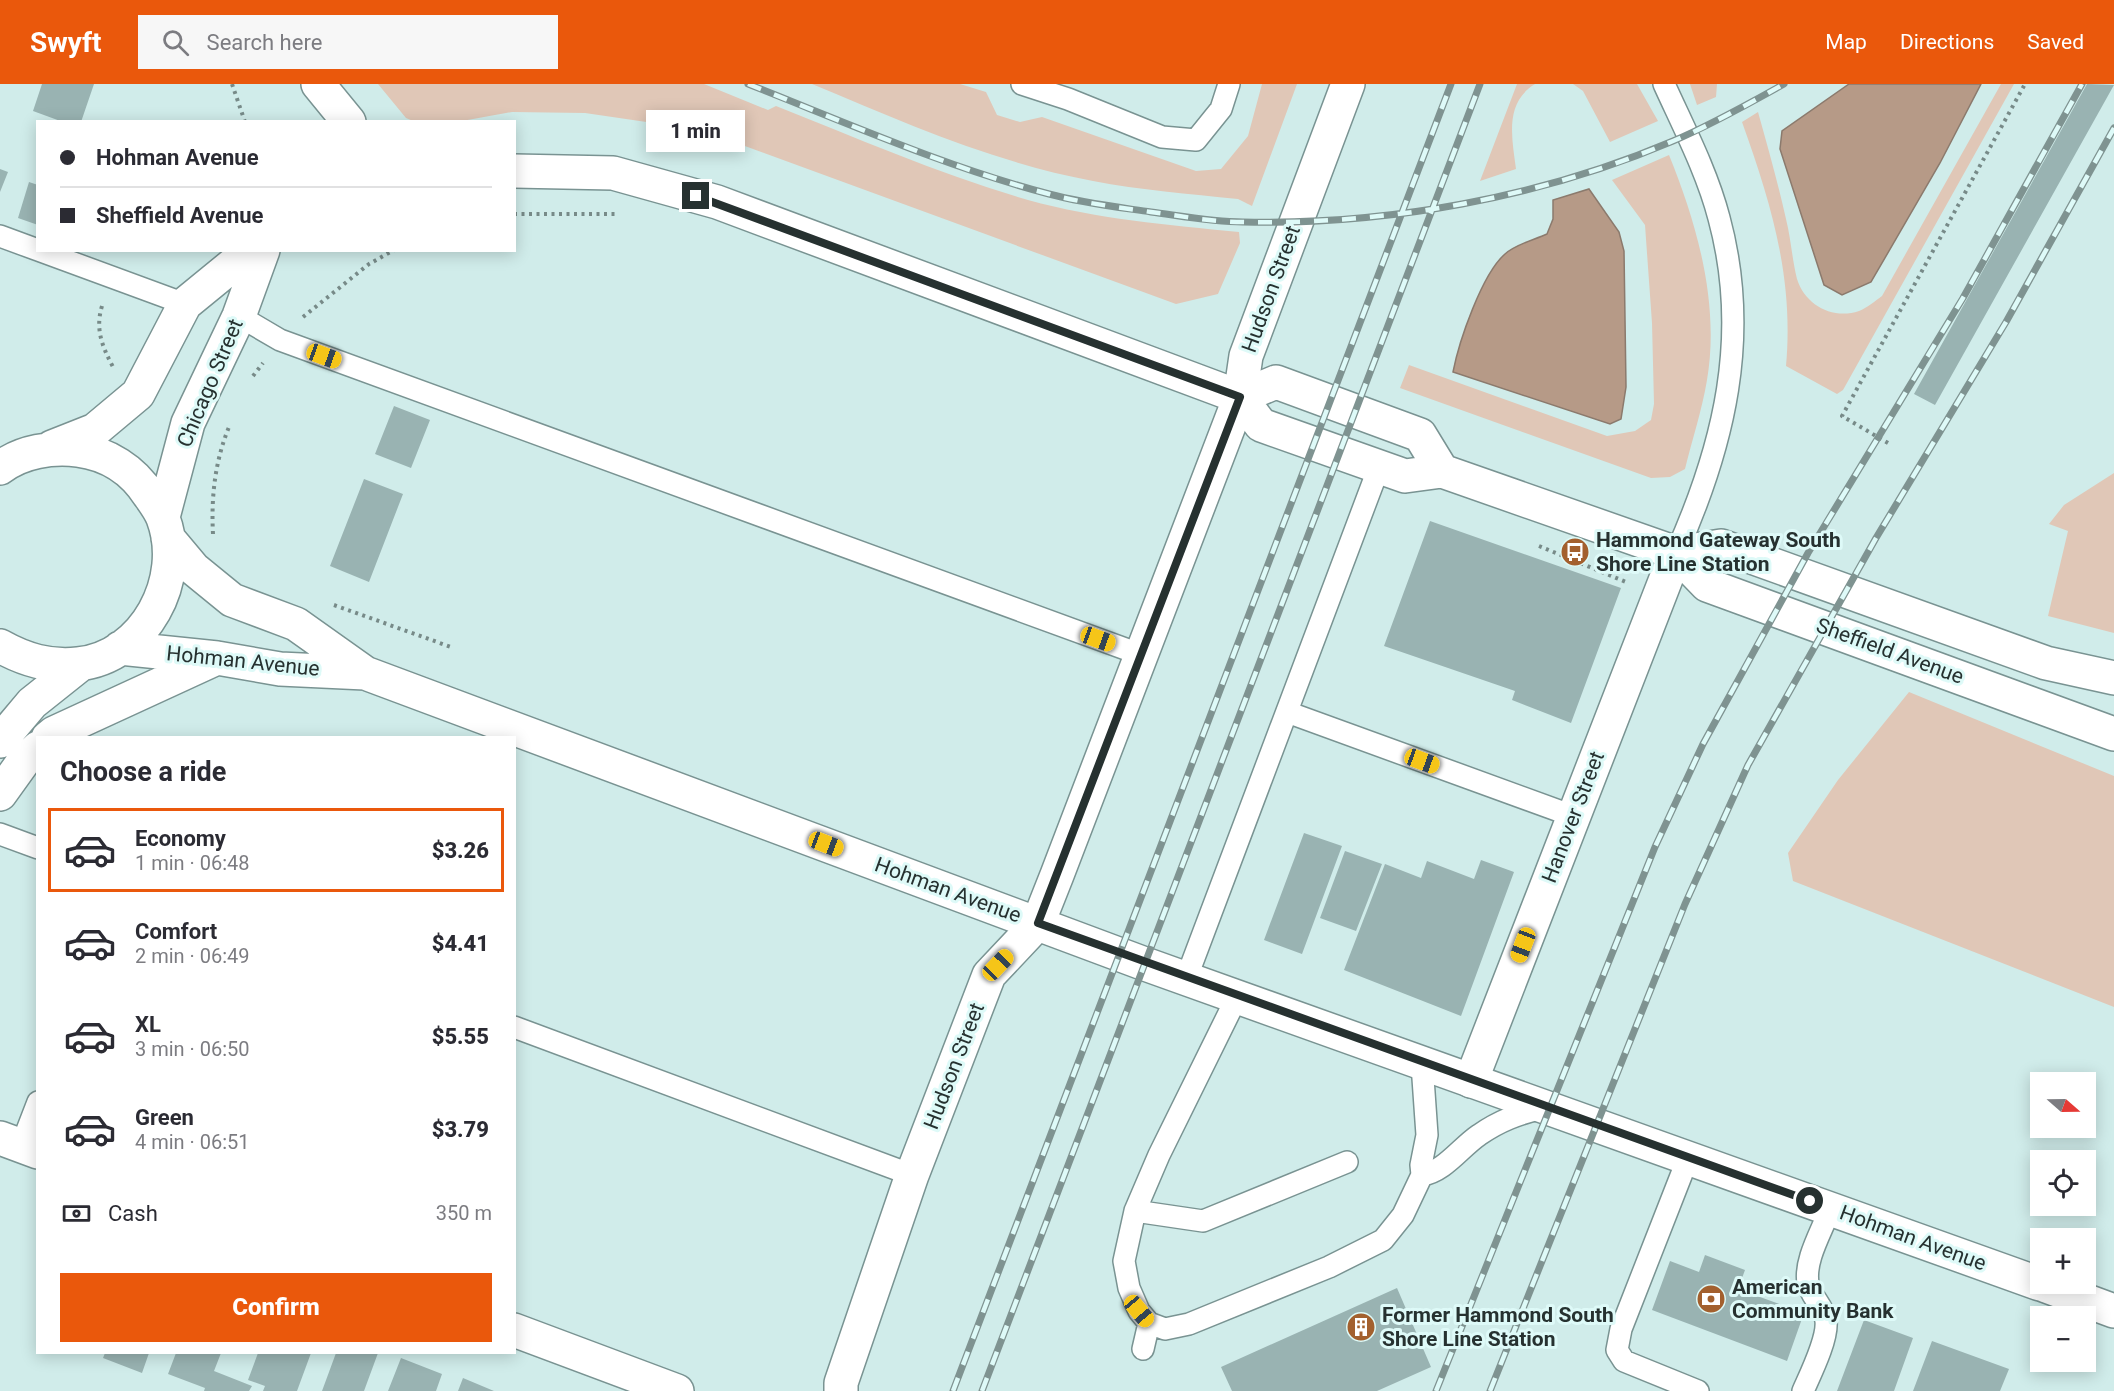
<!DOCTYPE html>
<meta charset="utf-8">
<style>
:root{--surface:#fff;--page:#f7f7f7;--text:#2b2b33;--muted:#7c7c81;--line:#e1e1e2;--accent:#ea580c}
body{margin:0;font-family:Roboto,sans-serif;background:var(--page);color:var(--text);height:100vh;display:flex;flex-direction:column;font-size:22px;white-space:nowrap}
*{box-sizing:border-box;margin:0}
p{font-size:20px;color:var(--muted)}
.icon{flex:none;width:33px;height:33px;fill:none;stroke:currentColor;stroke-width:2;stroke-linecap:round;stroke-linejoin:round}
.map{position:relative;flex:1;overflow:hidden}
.panel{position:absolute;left:36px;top:652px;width:480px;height:618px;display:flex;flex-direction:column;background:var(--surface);border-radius:0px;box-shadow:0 3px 15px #0003}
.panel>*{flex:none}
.banner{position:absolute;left:36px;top:36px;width:480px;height:132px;border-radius:0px;box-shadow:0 3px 15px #0003;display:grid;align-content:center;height:132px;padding:0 24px;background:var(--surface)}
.needle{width:39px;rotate:110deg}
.controls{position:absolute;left:2030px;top:988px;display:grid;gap:12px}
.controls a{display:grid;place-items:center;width:66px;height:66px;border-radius:0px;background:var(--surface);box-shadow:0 3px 15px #0003;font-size:30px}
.end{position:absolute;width:27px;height:27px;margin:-14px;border:8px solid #263130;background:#fff;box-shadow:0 0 0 3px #fff}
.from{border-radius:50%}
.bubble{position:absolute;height:42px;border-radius:0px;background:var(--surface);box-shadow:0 3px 15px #0003;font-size:20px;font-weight:800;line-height:42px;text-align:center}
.car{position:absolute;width:18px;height:36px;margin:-18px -9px;border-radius:8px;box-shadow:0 0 4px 2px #0007;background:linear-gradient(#f5c518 24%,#345 0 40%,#f5c518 0 76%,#345 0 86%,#f5c518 0)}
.banner b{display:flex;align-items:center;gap:21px;height:57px;font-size:22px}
.banner b+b{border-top:2px solid var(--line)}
.banner i{width:15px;height:15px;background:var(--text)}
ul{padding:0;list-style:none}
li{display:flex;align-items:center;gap:18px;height:84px;margin:0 12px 9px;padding:0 12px;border:3px solid transparent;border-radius:0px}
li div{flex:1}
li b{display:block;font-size:22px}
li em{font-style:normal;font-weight:800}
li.on{border-color:var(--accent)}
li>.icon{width:54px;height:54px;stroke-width:1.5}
h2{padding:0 24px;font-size:27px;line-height:72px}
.pay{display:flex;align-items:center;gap:15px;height:66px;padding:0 24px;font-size:22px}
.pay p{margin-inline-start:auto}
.action{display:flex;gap:12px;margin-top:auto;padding:12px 24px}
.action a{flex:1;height:69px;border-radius:0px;background:var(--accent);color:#fff;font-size:24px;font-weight:800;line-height:69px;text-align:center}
header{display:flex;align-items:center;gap:36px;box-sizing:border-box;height:84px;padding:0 30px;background:var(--accent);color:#fff}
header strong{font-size:28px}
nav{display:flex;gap:33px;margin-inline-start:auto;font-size:21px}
.search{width:420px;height:54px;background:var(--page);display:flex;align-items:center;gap:15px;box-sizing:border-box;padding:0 21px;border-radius:0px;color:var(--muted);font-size:22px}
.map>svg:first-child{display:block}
</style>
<header>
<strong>Swyft</strong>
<div class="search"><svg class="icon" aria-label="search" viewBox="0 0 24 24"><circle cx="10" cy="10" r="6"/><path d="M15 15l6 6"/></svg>Search here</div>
<nav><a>Map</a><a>Directions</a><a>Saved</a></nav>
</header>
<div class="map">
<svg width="2114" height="1307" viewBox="0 0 2114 1307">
<rect width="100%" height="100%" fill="#d0ecea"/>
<path fill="#e0c7b7" d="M 378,0 L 704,0 L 768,26 L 776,22 C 859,55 942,91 1028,116 C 1097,135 1168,141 1239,148 L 1240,159 L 1218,210 L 1176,220 L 701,46 L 585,29 L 512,28 L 462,37 L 413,37 L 406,34 Z
M 812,0 L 960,0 L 986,8 L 997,31 L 1020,38 L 1042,33 L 1196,87 L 1221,85 L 1248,52 L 1262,0 L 1297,0 L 1252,122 L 1238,115 C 1189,110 1140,106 1093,97 C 995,79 903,38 812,0 Z
M 1517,0 L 1535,0 C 1504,19 1512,54 1516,85 L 1480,97 Z
M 1573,0 L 1637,0 L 1658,37 L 1610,58 L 1583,7 Z
M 1690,0 L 1717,0 L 1716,13 L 1697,21 Z
M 2001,0 L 2014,0 L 1843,306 L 1837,310 L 1786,282 C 1794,194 1771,119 1742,38 L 1758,28 C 1768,64 1778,99 1786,135 C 1791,155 1792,175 1797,195 C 1805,221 1833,236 1859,227 C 1867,224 1875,217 1882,212 Z
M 1669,71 C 1697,140 1720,220 1707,296 C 1702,326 1692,356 1685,385 L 1670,393 L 1651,394 L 1400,304 L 1409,281 L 1607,352 L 1635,347 L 1651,336 L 1654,320 L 1652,239 L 1645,141 L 1612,96 Z
M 2114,389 L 2114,549 L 2048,532 L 2068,447 L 2049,440 L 2064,421 Z
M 1909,608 L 2114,692 L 2114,923 L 1793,797 L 1788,769 L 1838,696 Z"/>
<path fill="#b69a87" stroke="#8b7a6d" stroke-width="1.5" d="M 1849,0 L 1981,0 L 1940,79 L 1871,198 L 1842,211 L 1824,201 L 1780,65 L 1782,47 Z
M 1589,105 L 1619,148 L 1624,167 L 1626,303 L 1621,335 L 1610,340 L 1453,288 C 1459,257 1482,190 1505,170 C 1516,160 1534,156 1547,150 L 1553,135 L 1553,116 Z"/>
<path fill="#99b3b2" d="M 42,0 L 94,0 L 81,38 L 63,38 L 33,27 Z
M 2087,0 L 2114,1 L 1935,321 L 1914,310 Z
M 0,85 L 8,88 L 0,108 Z
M 29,98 L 38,101 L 38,141 L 18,134 Z
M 394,322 L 430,336 L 411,384 L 375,370 Z
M 364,395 L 403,410 L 369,498 L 330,482 Z
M 1430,437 L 1621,504 L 1571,639 L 1512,616 L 1515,607 L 1384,562 Z
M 1304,749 L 1342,762 L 1302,870 L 1264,856 Z
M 1345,767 L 1382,780 L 1356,847 L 1320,834 Z
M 1481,776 L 1514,788 L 1461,932 L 1344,886 L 1385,780 L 1421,794 L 1427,777 L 1474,795 Z
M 1705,1171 L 1745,1186 L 1738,1205 L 1804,1229 L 1787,1277 L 1652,1226 L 1670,1177 L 1699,1188 Z
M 1397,1204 L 1431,1283 L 1377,1307 L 1232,1307 L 1221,1283 Z
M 1864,1236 L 1913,1254 L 1894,1307 L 1837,1307 Z
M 1932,1257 L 2009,1285 L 2000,1307 L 1913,1307 Z
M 105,1269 L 149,1269 L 142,1289 L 103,1274 Z
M 176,1269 L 221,1269 L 214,1287 L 252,1302 L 249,1307 L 204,1307 L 205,1304 L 168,1290 Z
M 258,1269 L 311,1269 L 297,1307 L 263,1307 L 265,1302 L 248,1296 Z
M 336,1269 L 378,1269 L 364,1307 L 322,1307 Z
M 401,1274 L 442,1290 L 436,1307 L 388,1307 Z
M 463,1294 L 494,1307 L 458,1307 Z"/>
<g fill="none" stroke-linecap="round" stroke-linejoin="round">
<g stroke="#799392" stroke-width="24">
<path id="service" d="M 1022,0 L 1068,15 L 1162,53 L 1196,56 L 1221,25 L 1229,0
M 1664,0 C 1684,44 1707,88 1719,134 C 1751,252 1724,362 1676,469
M 0,152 L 38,166
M 38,166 L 185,220
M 239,232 L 280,256 L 1142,571
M 1287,628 L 1573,732
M 0,750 L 38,764
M 1186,895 L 1379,383
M 1237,913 L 1159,1071 L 1135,1127 L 1124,1177 L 1129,1204 L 1139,1227 L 1149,1239 L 1165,1245 L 1189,1240 L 1329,1183 L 1383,1156 L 1403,1131 L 1422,1091 L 1421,1081 L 1427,1051 L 1422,980
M 514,943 L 912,1091
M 21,1062 L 38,1018
M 1688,1074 L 1621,1245 L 1617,1266 L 1624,1277 L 1698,1307
M 1422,1091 C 1444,1088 1461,1063 1479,1051 C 1499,1037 1518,1030 1542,1024
M 1135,1127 L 1203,1137 L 1347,1078
M 1143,1265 L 1149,1239
M 1803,1307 C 1811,1289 1828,1255 1826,1237 C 1824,1222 1810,1212 1808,1199 C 1804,1176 1822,1147 1830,1125"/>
</g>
<g stroke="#799392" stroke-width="36">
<path id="minor" d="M 318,0 L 349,38
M 1471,997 L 1676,469
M 0,1054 L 38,1068
M 514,1246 L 677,1307
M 841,1307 L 841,1299 L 912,1091 L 989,891 L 1038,839 L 1057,791 L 1240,313 L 1246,272 L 1348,0"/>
</g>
<g stroke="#799392" stroke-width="36">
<path id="secondary" d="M 514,87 L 613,89 L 717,118 L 1240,313 L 1261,341 L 1405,392 L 1442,387 L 1676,469 L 1707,501 L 2114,650
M 1240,313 L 1276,298 L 1420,351 L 1442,387
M 52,363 L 95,346 L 138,310 L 185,220 L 251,166
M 0,384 C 22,367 52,363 78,366 C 108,370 133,386 149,411 C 154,418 160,426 163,434 C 186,495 145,573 78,580 C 49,583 25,576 0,562
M 163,433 L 188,339 L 239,232 L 263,166
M 168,454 L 194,485 L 232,516 L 296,540 L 365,589 L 1145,880 L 2040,1200
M 1676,469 L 1721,462 L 2046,579 L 2114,594
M 120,564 L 217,574 L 280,585 L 365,589
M 48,654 L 54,649 L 217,574
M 0,657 L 32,619 L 81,580
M 0,710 L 23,678 L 38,664
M 2041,1200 L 2114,1227"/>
</g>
<path stroke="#778a88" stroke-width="4" stroke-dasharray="3 4.5" stroke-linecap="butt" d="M 232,0 L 245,38
M 514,130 L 618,130
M 102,222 C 95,245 102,262 113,283
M 303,233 L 369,180 L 394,166
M 253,292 L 263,279
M 1888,359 L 1842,332 L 2025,0
M 213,450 C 211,413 215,377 229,343
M 1539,462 L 1626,498
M 334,521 L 451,563"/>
<use href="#service" stroke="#fff" stroke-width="21"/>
<use href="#minor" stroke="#fff" stroke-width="33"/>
<use href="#secondary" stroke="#fff" stroke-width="33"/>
<g stroke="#7f9391" stroke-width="7">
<path id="rail" d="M 748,0 C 847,39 946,83 1049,110 C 1082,119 1117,123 1151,128 C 1181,132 1212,138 1243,138 C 1388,141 1539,114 1673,57 C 1711,41 1748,20 1784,0
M 953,1307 L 1451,0
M 982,1307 L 1480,0
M 1436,1307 L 1655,763 L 1703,660 L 1808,469 L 1963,214 L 2082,0
M 1490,1307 L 1685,820 L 1748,681 L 1876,454 L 2006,238 L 2114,44"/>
</g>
<use href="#rail" stroke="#defaf8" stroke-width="4.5" stroke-dasharray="14" stroke-linecap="butt"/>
</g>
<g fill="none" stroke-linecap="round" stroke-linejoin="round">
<path stroke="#263130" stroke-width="8" d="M 696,112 L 1240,313 L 1038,839 L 1810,1117"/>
</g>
<defs>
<g id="bus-disc" transform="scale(1.5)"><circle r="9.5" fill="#a3602e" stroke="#defaf8"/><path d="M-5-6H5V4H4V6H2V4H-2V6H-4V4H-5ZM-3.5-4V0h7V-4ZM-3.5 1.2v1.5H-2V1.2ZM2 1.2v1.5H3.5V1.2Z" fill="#fff"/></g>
<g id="bank-disc" transform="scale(1.5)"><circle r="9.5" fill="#a3602e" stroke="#defaf8"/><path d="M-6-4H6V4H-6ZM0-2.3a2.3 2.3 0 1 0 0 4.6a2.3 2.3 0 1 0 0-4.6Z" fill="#fff"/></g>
<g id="building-disc" transform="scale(1.5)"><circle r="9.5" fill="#a3602e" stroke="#defaf8"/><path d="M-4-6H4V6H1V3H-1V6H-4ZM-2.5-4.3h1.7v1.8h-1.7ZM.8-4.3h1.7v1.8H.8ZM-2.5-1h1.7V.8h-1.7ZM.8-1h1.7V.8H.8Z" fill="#fff"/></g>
</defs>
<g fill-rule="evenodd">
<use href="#bus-disc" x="1575" y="468"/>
<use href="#bank-disc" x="1711" y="1215"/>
<use href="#building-disc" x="1361" y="1243"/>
</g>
<g text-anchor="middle" stroke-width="6" stroke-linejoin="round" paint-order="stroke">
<g font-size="21" fill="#263130" stroke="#defaf8">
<text transform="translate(1271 205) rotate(-70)" y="7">Hudson Street</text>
<text transform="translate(210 299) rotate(-67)" y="7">Chicago Street</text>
<text transform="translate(1890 567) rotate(20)" y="7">Sheffield Avenue</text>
<text transform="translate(243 577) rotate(6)" y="7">Hohman Avenue</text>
<text transform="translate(1573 733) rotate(-69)" y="7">Hanover Street</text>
<text transform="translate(948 806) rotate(20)" y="7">Hohman Avenue</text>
<text transform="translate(954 982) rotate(-69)" y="7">Hudson Street</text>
<text transform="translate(1913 1154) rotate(20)" y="7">Hohman Avenue</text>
</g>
<g font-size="21" font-weight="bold" fill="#263130" stroke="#defaf8" text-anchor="start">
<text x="1596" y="463">Hammond Gateway South<tspan x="1596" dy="24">Shore Line Station</tspan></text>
<text x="1732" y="1210">American<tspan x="1732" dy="24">Community Bank</tspan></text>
<text x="1382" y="1238">Former Hammond South<tspan x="1382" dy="24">Shore Line Station</tspan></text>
</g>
</g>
</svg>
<div class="controls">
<a><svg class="needle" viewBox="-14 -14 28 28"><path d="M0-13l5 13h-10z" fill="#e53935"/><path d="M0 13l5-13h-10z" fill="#7c7c81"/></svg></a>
<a><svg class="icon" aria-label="locate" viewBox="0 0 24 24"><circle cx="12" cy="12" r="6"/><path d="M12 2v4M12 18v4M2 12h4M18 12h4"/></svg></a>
<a>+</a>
<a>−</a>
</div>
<i class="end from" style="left:1810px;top:1117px"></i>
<i class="end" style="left:696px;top:112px"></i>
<div class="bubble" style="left:646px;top:26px;width:99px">1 min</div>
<i class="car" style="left:324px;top:272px;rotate:110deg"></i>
<i class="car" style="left:1098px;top:555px;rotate:110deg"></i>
<i class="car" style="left:1422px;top:677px;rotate:110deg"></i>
<i class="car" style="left:826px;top:760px;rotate:111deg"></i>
<i class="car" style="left:1523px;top:861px;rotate:201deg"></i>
<i class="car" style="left:998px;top:881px;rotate:44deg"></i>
<i class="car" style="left:1139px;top:1227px;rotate:140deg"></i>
<div class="banner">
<b><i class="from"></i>Hohman Avenue</b>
<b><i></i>Sheffield Avenue</b>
</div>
<section class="panel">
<h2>Choose a ride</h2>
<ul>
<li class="on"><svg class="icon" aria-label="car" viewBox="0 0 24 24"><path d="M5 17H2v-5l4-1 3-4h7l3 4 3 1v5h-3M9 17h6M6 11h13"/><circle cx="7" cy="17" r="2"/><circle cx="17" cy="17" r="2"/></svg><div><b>Economy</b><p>1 min · 06:48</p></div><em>$3.26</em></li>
<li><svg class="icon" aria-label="car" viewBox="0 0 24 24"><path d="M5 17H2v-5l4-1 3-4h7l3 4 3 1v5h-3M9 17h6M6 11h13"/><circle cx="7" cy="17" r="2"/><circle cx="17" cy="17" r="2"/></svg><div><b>Comfort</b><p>2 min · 06:49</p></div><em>$4.41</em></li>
<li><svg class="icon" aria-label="car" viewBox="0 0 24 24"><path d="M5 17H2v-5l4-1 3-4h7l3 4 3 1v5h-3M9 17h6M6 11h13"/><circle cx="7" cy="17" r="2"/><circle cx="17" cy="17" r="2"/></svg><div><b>XL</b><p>3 min · 06:50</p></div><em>$5.55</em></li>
<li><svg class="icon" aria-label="car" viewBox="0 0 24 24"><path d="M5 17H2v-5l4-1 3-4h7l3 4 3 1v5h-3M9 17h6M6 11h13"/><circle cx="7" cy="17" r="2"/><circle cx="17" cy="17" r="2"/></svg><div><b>Green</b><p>4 min · 06:51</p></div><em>$3.79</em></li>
</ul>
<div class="pay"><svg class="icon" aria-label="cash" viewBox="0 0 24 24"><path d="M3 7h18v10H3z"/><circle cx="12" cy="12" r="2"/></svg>Cash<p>350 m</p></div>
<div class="action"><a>Confirm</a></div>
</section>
</div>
